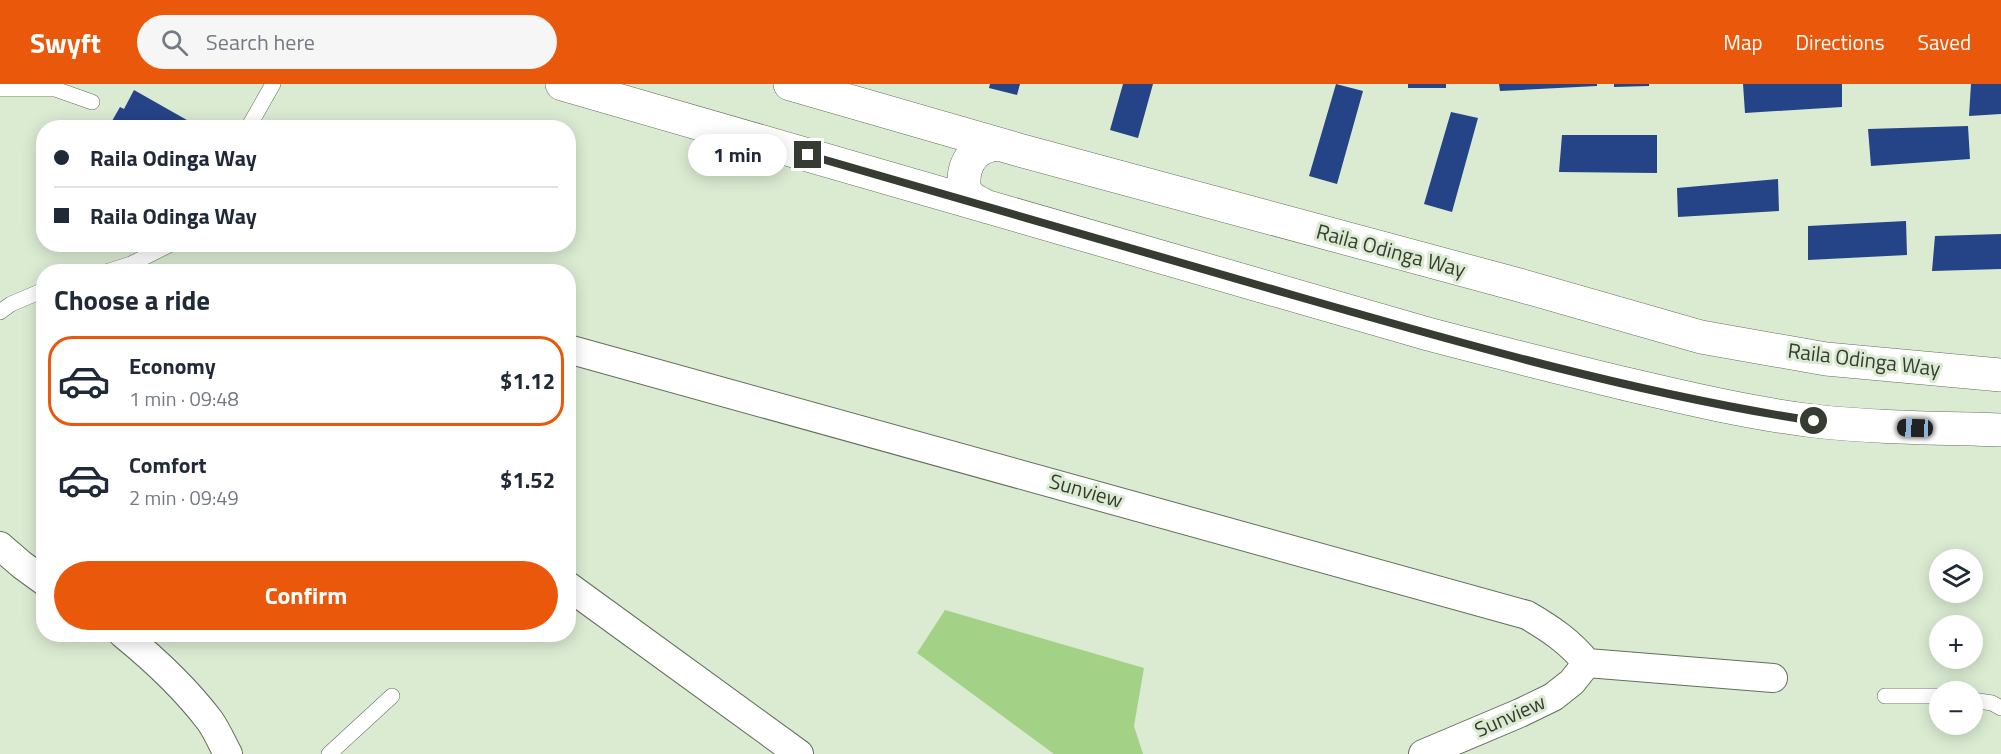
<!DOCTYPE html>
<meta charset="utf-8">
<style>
:root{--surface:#fff;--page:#f6f6f7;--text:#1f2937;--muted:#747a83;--line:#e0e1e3;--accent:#ea580c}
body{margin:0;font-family:"Titillium Web",sans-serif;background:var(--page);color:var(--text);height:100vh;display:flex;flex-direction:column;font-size:22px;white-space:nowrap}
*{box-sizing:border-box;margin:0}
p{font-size:20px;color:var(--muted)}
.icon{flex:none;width:33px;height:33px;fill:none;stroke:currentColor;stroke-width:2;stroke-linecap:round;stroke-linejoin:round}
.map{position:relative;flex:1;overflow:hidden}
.sheet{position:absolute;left:36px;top:180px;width:540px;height:378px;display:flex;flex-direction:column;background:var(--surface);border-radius:24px;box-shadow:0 3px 15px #0003}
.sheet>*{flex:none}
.hud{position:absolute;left:36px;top:36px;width:540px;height:132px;border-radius:24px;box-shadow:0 3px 15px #0003;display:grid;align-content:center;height:132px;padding:0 18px;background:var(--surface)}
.buttons{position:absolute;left:1929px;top:465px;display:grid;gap:12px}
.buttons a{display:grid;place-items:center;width:54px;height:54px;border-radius:50%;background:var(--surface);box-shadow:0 3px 15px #0003;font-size:30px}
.end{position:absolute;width:27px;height:27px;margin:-14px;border:8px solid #363c32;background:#fff;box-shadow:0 0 0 3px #fff}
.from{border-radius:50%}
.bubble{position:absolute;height:42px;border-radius:21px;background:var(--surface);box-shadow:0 3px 15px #0003;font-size:20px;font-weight:700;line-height:42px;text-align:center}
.car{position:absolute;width:18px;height:36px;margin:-18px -9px;border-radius:8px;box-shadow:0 0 4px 2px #0007;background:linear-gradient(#222 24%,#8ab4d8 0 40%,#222 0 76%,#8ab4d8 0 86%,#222 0)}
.hud b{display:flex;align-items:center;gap:21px;height:57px;font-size:22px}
.hud b+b{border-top:2px solid var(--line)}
.hud i{width:15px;height:15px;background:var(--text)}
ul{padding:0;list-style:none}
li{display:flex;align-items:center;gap:18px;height:90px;margin:0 12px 9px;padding:0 6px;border:3px solid transparent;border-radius:24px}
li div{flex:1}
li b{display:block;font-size:22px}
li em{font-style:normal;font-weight:700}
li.on{border-color:var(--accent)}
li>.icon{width:54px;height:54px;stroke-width:1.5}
h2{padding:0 18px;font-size:27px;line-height:72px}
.action{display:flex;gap:12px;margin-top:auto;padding:12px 18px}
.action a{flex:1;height:69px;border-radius:36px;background:var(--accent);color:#fff;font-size:24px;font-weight:700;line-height:69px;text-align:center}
header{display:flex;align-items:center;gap:36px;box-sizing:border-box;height:84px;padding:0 30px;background:var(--accent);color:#fff}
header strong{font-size:28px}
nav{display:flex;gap:33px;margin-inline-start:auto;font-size:21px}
.search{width:420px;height:54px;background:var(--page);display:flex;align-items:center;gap:15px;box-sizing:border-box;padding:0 21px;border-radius:33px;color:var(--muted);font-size:22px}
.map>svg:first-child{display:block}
</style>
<header>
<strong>Swyft</strong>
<div class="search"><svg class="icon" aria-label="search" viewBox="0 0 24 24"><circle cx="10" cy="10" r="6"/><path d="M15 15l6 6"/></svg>Search here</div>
<nav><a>Map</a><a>Directions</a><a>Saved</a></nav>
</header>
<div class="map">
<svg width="2001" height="670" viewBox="0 0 2001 670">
<rect width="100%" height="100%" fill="#dbebd2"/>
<path fill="#a3d286" d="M 945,526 L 1144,584 L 1134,642 L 1143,670 L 1054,670 L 917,569 Z"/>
<path fill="#254387" d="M 990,0 L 1020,0 L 1017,11 L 989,4 Z
M 1123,0 L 1153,0 L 1138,54 L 1110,46 Z
M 1336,0 L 1363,7 L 1337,100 L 1309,92 Z
M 1408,0 L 1446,0 L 1446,4 L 1408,4 Z
M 1499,0 L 1597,0 L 1597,2 L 1500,7 Z
M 1614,0 L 1649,0 L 1649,2 L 1614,3 Z
M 1743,0 L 1842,0 L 1842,23 L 1745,29 Z
M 1971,0 L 2001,0 L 2001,30 L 1969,32 Z
M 134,6 L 201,44 L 108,44 L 120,23 L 124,25 Z
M 1451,28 L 1478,34 L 1452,128 L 1424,120 Z
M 1968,42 L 1970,75 L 1871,82 L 1868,45 Z
M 1562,51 L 1657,51 L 1657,89 L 1559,88 Z
M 1778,95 L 1779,127 L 1678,133 L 1677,104 Z
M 1906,137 L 1907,171 L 1808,176 L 1808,142 Z
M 2001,150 L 2001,185 L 1932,187 L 1935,152 Z"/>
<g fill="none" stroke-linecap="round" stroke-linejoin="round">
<g stroke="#617059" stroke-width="16">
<path id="lane" d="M 0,5 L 55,5 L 92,18
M 248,44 L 273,0
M 106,188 L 131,180 L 171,160
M 0,228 L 11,220 L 44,206
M 1885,612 L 1940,612
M 1972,616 L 1992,619 L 2001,624
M 329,670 L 392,612"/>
</g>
<g stroke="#617059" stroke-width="30">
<path id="street" d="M 568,265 L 1527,531 C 1551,545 1570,558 1587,579 L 1572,598 L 1553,613 L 1520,629 L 1423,670
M 0,462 L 22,481 L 44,497
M 568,502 L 799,670
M 123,550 C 155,576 185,604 210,637 C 217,647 222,659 228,670
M 1587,579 L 1773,594"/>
</g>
<g stroke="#617059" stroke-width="34">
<path id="secondary" d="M 562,0 L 1428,250 C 1492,267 1557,283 1622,299 C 1686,314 1749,329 1814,337 C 1876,344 1939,344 2001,346
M 790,0 L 1019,66 L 1519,201 L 1701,253 L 1826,275 L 2001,291
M 987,123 C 980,119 971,116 967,109 C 963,105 964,100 964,95 C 965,75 978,62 997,60"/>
</g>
<use href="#lane" stroke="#fff" stroke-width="15"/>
<use href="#street" stroke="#fff" stroke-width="28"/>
<use href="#secondary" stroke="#fff" stroke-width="33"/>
</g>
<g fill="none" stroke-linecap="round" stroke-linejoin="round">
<path stroke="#363c32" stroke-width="8" d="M 808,71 C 970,119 1133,165 1296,212 C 1467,261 1638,310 1814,337"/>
</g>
<g text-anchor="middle" stroke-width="6" stroke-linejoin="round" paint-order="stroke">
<g font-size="21" fill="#363c32" stroke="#dbebd2">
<text transform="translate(1391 167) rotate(15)" y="7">Raila Odinga Way</text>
<text transform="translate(1864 276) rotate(7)" y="7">Raila Odinga Way</text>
<text transform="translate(1086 407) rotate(16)" y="7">Sunview</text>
<text transform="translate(1510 632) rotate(-24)" y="7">Sunview</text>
</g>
</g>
</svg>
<div class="buttons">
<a><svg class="icon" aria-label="layers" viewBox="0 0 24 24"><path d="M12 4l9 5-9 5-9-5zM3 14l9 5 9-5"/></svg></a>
<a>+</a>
<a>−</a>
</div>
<i class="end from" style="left:1814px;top:337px"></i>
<i class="end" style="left:808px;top:71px"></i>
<div class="bubble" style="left:688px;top:50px;width:99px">1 min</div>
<i class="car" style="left:1915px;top:344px;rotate:272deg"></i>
<div class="hud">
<b><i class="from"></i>Raila Odinga Way</b>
<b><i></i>Raila Odinga Way</b>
</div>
<section class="sheet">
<h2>Choose a ride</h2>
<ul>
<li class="on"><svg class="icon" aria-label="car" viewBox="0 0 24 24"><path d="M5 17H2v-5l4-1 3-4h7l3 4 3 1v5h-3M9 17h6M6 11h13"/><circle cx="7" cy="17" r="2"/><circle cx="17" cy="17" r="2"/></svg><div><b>Economy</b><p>1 min · 09:48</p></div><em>$1.12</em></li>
<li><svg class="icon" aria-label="car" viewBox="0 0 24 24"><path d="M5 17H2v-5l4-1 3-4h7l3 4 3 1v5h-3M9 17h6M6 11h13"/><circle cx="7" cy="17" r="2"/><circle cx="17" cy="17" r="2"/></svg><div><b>Comfort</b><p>2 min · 09:49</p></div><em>$1.52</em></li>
</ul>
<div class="action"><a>Confirm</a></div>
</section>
</div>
